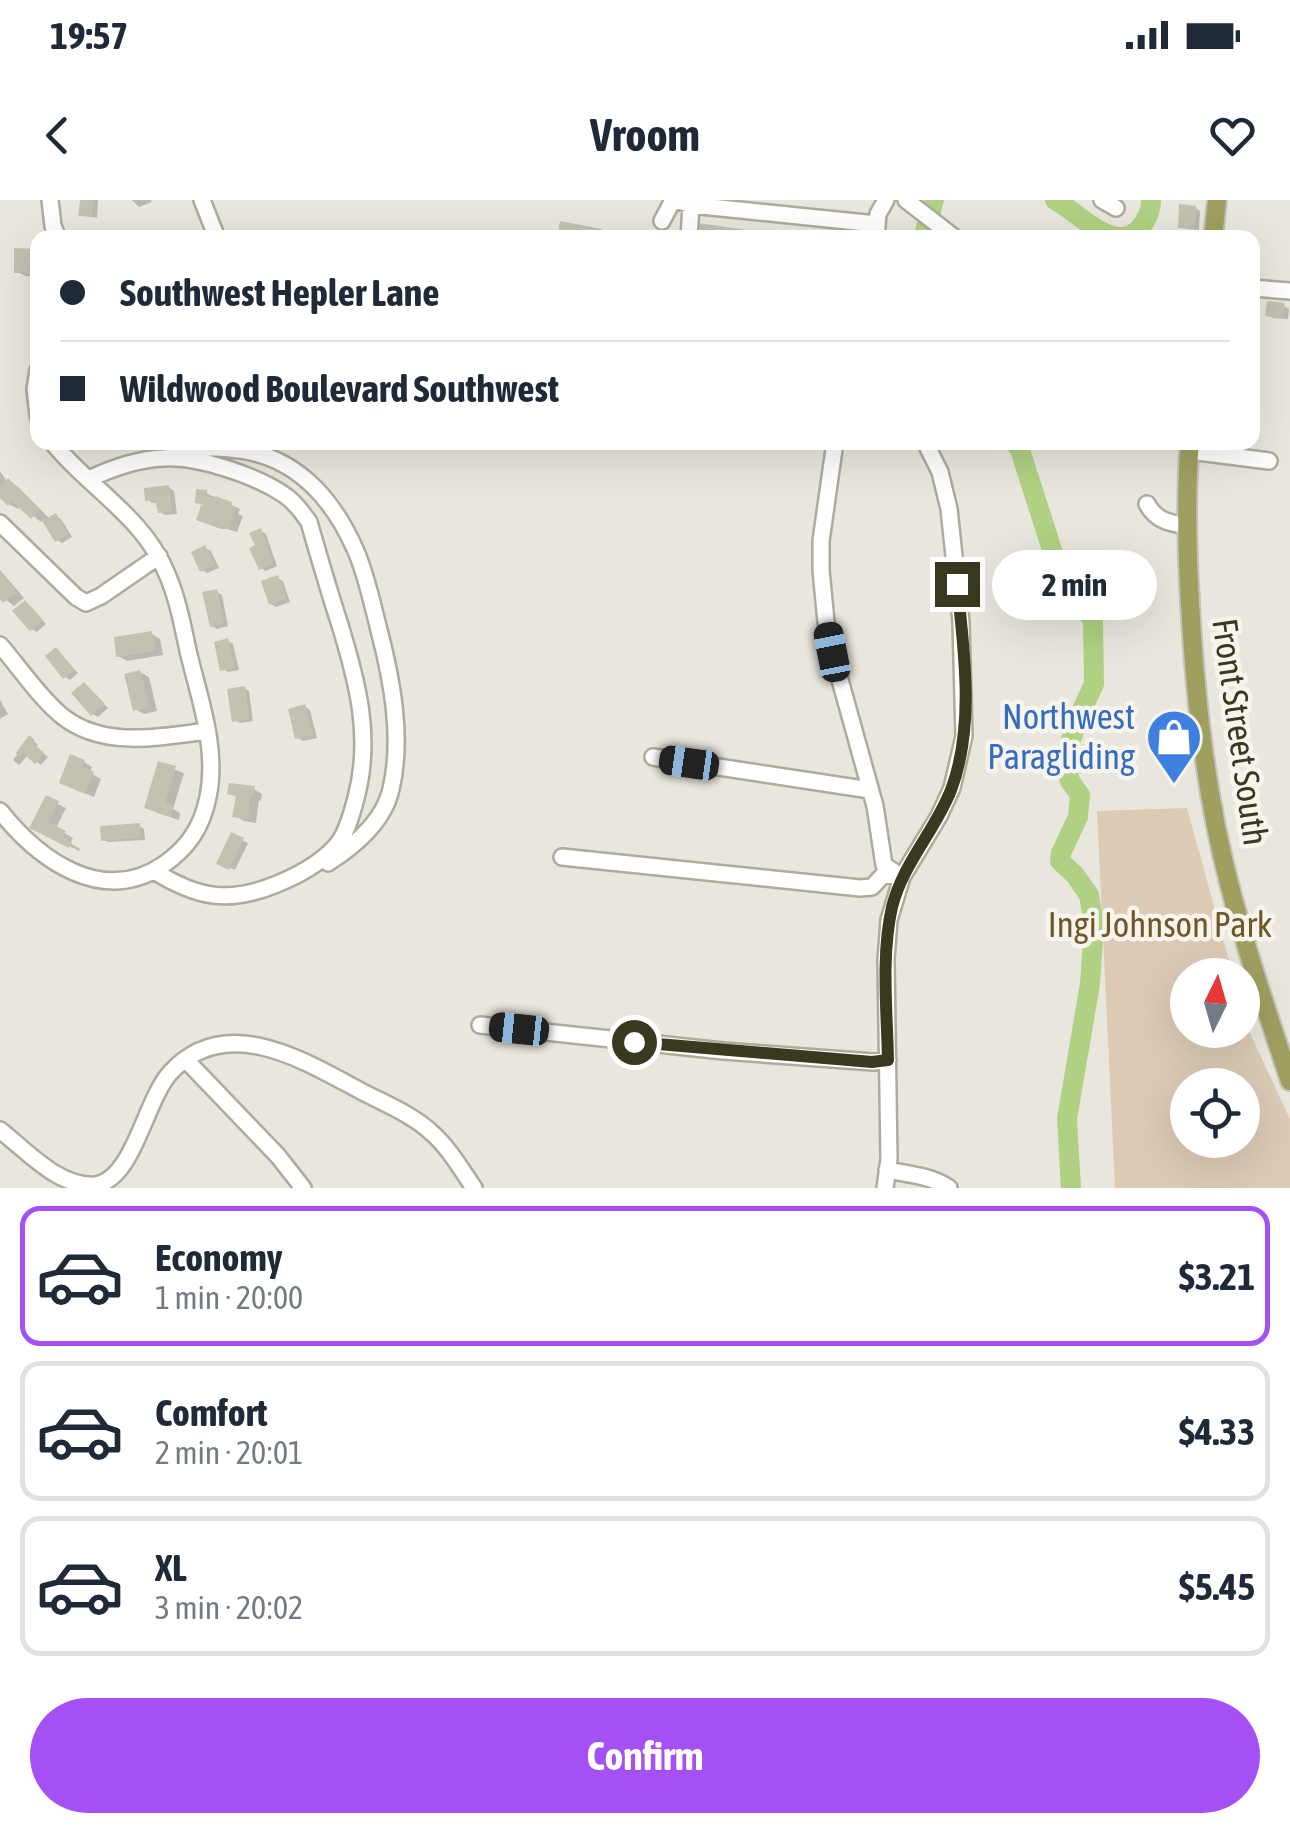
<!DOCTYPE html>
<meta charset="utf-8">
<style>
:root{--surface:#fff;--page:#f6f6f7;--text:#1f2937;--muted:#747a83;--line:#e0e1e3;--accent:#a550f4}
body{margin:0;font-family:"Asap Condensed",sans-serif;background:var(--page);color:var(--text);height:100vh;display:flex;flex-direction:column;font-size:38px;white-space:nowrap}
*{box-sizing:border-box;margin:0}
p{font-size:32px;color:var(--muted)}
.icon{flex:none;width:55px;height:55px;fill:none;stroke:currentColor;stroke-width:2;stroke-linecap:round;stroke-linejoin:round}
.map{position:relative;height:988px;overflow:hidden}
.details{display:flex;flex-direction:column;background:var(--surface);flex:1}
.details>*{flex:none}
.banner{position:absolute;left:30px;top:30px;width:1230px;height:220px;border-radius:20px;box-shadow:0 10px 40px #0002;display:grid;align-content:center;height:220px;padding:0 30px;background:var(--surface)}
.needle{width:65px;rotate:5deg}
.tools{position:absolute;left:1170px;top:758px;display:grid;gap:20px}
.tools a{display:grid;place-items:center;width:90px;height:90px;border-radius:50%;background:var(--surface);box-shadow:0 10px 40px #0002;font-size:50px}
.end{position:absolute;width:45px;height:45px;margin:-22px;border:12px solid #39391f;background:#fff;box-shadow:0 0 0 5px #fff}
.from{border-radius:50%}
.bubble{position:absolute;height:70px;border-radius:35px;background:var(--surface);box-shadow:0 10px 40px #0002;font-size:32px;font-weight:700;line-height:70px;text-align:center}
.car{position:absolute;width:30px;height:60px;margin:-30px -15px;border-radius:12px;box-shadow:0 0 8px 2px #0007;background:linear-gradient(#222 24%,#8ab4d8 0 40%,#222 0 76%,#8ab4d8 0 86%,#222 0)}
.banner b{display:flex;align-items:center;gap:35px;height:95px;font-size:38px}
.banner b+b{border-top:2px solid var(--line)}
.banner i{width:25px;height:25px;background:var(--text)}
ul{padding:18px 0 0;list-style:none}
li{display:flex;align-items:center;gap:30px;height:140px;margin:0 20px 15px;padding:0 10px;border:5px solid var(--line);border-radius:20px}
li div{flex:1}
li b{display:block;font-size:38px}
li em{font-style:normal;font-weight:700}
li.active{border-color:var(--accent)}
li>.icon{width:90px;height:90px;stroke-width:1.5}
.action{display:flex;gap:20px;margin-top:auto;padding:20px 30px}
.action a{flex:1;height:115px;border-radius:60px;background:var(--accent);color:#fff;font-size:40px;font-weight:700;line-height:115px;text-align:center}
.status{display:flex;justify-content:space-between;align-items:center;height:70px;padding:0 50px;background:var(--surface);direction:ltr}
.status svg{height:28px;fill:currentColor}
header{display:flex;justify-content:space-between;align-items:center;height:130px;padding:0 30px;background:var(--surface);font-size:45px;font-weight:700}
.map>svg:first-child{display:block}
</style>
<div class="status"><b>19:57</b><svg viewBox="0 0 49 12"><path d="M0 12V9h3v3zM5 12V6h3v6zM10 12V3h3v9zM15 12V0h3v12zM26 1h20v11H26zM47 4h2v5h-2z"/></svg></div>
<header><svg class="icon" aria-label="back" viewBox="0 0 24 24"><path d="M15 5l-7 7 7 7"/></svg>Vroom<svg class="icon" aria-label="heart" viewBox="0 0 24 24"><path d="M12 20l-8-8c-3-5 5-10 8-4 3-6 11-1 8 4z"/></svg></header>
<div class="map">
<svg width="1290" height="988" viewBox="0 0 1290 988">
<rect width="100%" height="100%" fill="#e9e7dd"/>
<path fill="#dccab5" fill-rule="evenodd" d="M 1187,608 L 1233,775 L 1188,775 L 1188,830 L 1242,830 L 1243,811 L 1247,827 L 1290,919 L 1290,988 L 1115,988 L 1097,611 ZM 1188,885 L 1242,885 L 1242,940 L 1188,940 Z"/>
<path fill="#0003" d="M 82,0 L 98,0 L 97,18 L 81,14 Z
M 132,0 L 151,0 L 152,2 L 139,7 Z
M 1195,8 L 1200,11 L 1199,30 L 1186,29 L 1180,26 Z
M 38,51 L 38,77 L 25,76 L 16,71 Z
M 1284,106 L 1289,109 L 1288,119 L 1273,118 L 1268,115 Z
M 0,271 L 6,280 L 17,286 L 50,319 L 56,316 L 61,319 L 72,337 L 62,343 L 57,340 L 44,319 L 41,322 L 21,306 L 18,309 L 9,304 L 0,295 Z
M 169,288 L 174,291 L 177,314 L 165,315 L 160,312 L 158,302 L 153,303 L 148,300 Z
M 206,293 L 240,309 L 238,314 L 243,316 L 237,332 L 208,323 L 204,305 L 198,302 Z
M 261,331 L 266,334 L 277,366 L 266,371 L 261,368 L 258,346 Z
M 205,348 L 211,351 L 219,368 L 207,373 L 202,370 Z
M 0,370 L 24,398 L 14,406 L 0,395 Z
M 278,378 L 283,381 L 290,402 L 276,407 L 271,404 Z
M 217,392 L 222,395 L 228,426 L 217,429 L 212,426 Z
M 30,406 L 46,424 L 37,432 L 31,429 Z
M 152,434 L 160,439 L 163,455 L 127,461 L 118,456 Z
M 228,441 L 233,444 L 239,470 L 228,472 L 223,469 Z
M 57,450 L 78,473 L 70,480 L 65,477 Z
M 140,472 L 149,477 L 157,511 L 144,514 L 135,509 Z
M 85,485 L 108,508 L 98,517 L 93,514 Z
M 244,488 L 249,491 L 253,521 L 240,523 L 235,520 Z
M 0,500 L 8,514 L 0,519 Z
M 305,507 L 310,510 L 317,538 L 303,541 L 298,538 Z
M 30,538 L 38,545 L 36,547 L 48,557 L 41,565 L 28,555 L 19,565 L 13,560 Z
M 84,562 L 92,567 L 90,573 L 101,579 L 94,597 L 70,587 Z
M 160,564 L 184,573 L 173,609 L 180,613 L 179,620 L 155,612 Z
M 254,589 L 262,594 L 261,601 L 259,600 L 256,623 L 244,621 L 235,616 L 238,598 L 230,593 Z
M 47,599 L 66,608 L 56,628 L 73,638 L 70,643 L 80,649 L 79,651 L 33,627 Z
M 139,626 L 144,629 L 145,640 L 108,642 L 103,639 Z
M 232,635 L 248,643 L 235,670 L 220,663 Z"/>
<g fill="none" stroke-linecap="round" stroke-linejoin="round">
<path stroke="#b0d183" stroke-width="20" d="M 1055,0 C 1077,11 1114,55 1139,29 C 1147,20 1151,11 1151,0
M 923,38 L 934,0
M 1014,242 L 1020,250 L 1054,356 L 1067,383 L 1088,410 L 1093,423 L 1094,484 L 1081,512 L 1066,553 L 1067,570 L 1070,581 L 1080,595 L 1078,617 L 1061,653 L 1060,661 L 1075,675 L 1089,695 L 1094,724 L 1090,784 L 1067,919 L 1071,988"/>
</g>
<path fill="#c4c1b2" d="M 80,0 L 93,0 L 92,17 L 78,16 Z
M 1179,4 L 1196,6 L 1194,29 L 1178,28 Z
M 560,21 L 602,29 L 600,38 L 557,38 Z
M 697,23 L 748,30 L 746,38 L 695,38 Z
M 14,48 L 38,49 L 38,73 L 14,73 Z
M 1267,101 L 1285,103 L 1283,118 L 1265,116 Z
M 8,278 L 40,310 L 31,319 L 12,301 L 8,306 L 0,298 L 0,287 Z
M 169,285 L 172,312 L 158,313 L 155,300 L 145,301 L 144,288 Z
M 196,289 L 207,290 L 207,296 L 214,299 L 215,296 L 232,302 L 231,307 L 235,309 L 229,329 L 221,329 L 196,320 L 201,305 L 215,307 L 195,303 Z
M 56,313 L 68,334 L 55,342 L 42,321 Z
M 261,328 L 273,363 L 259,370 L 249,348 L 255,345 L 249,333 Z
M 205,345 L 215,365 L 200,372 L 191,352 Z
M 0,370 L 17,393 L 3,403 L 0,399 Z
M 278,375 L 286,399 L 269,405 L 261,381 Z
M 217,389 L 224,424 L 210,427 L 202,392 Z
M 25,400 L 43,420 L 30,431 L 12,411 Z
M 152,431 L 155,451 L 116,457 L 114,437 Z
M 228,438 L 235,468 L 220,471 L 214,442 Z
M 56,447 L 75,470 L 63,479 L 45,456 Z
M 140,470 L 150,507 L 133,511 L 124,474 Z
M 84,482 L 105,504 L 91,516 L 71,493 Z
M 245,486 L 249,519 L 232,522 L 227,489 Z
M 305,504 L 313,535 L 295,539 L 288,509 Z
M 29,535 L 35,540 L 33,543 L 44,553 L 35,564 L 23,553 L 19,557 L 16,553 Z
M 70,554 L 85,560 L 82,567 L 94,572 L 85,594 L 59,583 Z
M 158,561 L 176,566 L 165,603 L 173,606 L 170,617 L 144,608 Z
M 229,583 L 255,586 L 253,597 L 250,597 L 248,619 L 232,617 L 236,596 L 227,594 Z
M 46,595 L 59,601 L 48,622 L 66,631 L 62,636 L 72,642 L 69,648 L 29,628 Z
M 140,623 L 140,638 L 101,641 L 100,626 Z
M 231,632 L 244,638 L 229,670 L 216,664 Z"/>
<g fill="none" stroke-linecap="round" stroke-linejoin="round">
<g stroke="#adac9c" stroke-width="20">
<path id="minor" d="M 50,0 L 53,26 L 58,38
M 202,0 L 217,38
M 676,0 L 691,5 L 876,24
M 906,0 L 955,38
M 1102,0 L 1116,8
M 662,21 L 673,0
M 689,38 L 691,5
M 876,38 L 878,14 L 886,0
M 1252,88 L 1290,91
M 38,170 L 35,189 L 38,216
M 835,242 L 821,341 L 821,370 L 826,422 L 832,451 L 875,606 L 884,665 L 902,677
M 1190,251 L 1269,261
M 171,255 C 196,246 204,247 230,249 C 292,253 331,295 355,349 C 366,373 372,403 379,430 C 392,480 403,538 391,589 C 384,622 354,646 328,663
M 89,279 C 112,268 137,259 164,258 C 198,256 254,275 283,294 C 294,301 301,311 309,322 C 319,357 329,391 340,425 C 358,484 372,538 356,598 C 352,613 348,628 340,641 C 325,661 299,675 277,684 C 229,704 197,698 154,671
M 1147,304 C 1156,321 1170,323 1188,326
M 0,323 L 76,397 L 86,403 L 101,396 L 159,356
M 0,445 C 20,468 39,497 62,516 C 103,549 160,537 207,531
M 653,557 L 870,590
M 0,611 C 39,660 102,706 163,665 C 188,648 202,627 208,597 C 218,550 200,500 189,455 C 183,428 178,399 167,374 C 144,317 89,288 52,242
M 562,657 L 860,688 L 872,687 L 884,674 L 898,676
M 480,825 L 723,851 L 873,862 L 888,860
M 186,860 L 278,956 L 303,988
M 0,930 C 27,951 59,988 96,985 C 134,978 145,901 170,873 C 225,812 303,860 359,890 C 383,903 412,914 432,933 C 449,948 461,969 474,988
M 887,970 C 908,974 932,976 949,988
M 885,988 L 889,959 L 886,760 L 889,720 L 902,677 L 939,616 L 952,588 L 964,536 L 961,422 L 949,309 L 940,272 L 925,242"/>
</g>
<g stroke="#c4c4bc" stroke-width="22">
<path id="major" d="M 1213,38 L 1217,0
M 1190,242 C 1185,295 1187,350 1190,403 C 1195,497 1205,592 1229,683 C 1246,750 1268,815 1290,881"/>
</g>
<use href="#minor" stroke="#fff" stroke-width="15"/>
<use href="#major" stroke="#9fa060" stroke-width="18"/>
</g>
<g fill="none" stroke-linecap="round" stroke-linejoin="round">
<path stroke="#39391f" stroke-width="12" d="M 634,842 L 872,862 L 888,860 C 887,810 881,756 892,707 C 903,663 935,631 951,590 C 975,527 964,450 957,384"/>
</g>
<defs>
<g id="shop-pin" transform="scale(2.875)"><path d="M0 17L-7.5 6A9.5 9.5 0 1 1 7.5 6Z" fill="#3f7fe0" stroke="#f6f4ed"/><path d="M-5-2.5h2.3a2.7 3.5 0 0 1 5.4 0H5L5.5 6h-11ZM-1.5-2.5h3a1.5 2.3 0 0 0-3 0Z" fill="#fff"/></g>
</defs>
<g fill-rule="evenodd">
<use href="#shop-pin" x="1174" y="537"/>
</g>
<g text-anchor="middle" stroke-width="9" stroke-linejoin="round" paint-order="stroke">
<g font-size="35" fill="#366cbe" stroke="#f6f4ed" text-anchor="end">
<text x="1135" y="529">Northwest<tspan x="1135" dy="40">Paragliding</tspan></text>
</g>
<g font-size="35" fill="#39391f" stroke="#f6f4ed">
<text transform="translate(1240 532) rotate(82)" y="12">Front Street South</text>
</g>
<g font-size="35" fill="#705728" stroke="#f6f4ed">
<text x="1160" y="737">Ingi Johnson Park</text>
</g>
</g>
</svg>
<div class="tools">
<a><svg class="needle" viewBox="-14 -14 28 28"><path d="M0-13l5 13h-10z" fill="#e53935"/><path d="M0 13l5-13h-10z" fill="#747a83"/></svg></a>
<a><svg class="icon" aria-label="locate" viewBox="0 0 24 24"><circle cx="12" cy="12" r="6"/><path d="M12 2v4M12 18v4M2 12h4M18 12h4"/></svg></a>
</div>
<i class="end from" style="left:634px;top:842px"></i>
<i class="end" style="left:957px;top:384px"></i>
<div class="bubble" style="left:992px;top:350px;width:165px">2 min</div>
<i class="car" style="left:832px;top:452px;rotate:349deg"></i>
<i class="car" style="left:689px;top:563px;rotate:278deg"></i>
<i class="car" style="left:519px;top:829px;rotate:276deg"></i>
<div class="banner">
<b><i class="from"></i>Southwest Hepler Lane</b>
<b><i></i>Wildwood Boulevard Southwest</b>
</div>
</div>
<section class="details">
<ul>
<li class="active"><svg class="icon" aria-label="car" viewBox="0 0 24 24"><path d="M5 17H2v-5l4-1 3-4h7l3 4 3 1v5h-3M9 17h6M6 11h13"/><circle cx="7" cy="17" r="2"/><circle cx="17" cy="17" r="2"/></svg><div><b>Economy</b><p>1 min · 20:00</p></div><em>$3.21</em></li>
<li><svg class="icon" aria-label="car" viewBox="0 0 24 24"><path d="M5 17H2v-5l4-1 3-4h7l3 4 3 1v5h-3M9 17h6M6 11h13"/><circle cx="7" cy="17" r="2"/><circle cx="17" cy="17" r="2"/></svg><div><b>Comfort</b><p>2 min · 20:01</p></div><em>$4.33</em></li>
<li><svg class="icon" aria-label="car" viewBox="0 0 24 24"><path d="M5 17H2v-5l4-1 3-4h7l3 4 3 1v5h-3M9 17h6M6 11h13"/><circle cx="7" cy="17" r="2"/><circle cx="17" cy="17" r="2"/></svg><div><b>XL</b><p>3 min · 20:02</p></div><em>$5.45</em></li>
</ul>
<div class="action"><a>Confirm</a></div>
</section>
